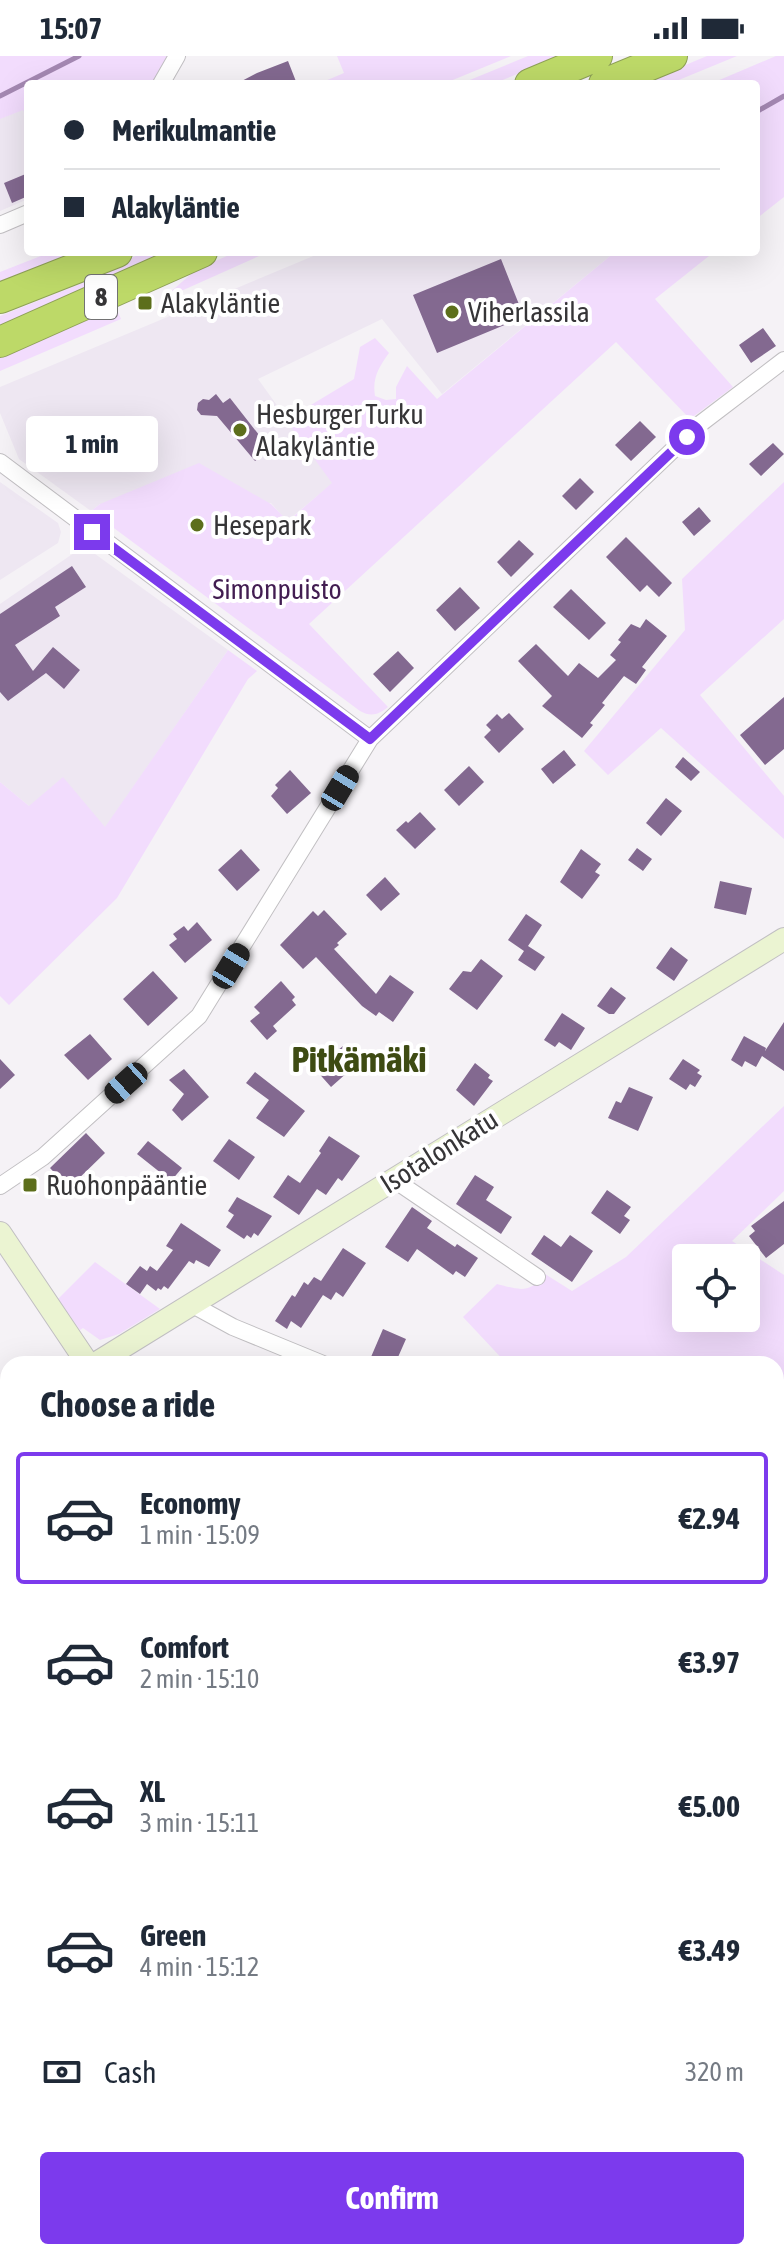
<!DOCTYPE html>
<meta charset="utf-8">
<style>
:root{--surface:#fff;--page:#f2f2f3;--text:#1f2937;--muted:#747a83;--line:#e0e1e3;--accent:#7c3aed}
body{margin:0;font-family:"Asap Condensed",sans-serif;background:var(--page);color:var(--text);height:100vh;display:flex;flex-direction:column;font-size:30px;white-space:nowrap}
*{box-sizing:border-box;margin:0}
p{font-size:26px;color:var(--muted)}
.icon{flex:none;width:44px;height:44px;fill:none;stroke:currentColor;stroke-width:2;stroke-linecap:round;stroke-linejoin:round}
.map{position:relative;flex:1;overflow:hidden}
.side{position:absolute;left:0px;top:1300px;width:784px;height:904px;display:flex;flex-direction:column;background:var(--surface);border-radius:24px 24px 0 0;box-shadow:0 8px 32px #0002}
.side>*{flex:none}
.banner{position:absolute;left:24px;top:24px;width:736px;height:176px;border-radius:8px;box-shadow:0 8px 32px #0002;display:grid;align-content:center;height:176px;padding:0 40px;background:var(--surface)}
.buttons{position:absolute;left:672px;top:1188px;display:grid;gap:16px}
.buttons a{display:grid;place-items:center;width:88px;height:88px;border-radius:8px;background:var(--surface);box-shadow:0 8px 32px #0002;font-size:40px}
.end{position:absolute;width:36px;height:36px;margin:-18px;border:10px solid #7c3aed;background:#fff;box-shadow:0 0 0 4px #fff}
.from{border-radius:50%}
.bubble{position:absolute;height:56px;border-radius:8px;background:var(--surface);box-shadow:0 8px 32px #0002;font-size:26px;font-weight:700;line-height:56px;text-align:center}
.car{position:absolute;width:24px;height:48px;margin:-24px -12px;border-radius:10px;box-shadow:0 0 6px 2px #0007;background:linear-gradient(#222 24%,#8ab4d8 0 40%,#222 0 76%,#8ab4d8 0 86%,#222 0)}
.banner b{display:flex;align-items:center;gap:28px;height:76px;font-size:30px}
.banner b+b{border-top:2px solid var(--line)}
.banner i{width:20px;height:20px;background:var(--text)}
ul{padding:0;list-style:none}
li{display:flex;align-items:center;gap:24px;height:132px;margin:0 16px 12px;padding:0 24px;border:4px solid transparent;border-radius:8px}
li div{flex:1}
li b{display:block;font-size:30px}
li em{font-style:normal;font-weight:700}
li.selected{border-color:var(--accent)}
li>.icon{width:72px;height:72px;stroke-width:1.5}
h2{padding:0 40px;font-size:36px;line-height:96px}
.pay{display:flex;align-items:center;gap:20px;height:88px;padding:0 40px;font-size:30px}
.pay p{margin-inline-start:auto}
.primary-button{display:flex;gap:16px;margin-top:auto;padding:16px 40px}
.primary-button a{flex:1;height:92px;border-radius:8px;background:var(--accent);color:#fff;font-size:32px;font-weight:700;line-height:92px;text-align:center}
.status{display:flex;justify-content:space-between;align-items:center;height:56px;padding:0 40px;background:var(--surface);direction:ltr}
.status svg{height:22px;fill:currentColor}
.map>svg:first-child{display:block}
</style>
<div class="status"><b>15:07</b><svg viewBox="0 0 49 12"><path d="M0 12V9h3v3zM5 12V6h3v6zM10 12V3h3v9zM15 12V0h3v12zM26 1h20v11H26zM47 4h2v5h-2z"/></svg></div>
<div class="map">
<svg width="784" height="2204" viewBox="0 0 784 2204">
<rect width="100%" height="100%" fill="#f5f2f6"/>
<path fill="#eee7f2" d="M 28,41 L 28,143 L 0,155 L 0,52 Z
M 323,196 L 615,196 L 442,338 L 382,263 L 258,323 L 333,427 L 287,465 L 271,447 L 100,448 L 91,455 L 19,403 L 0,357 L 0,331 Z
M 0,426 L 58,467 L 61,476 L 58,487 L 0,524 Z
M 84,490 L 228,594 L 105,772 L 29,750 L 0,726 L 0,548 Z
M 0,2022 L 8,2028 L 8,2091 L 0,2107 Z"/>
<path fill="#f2dcfd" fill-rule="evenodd" d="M 0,0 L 169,0 L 153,28 L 28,28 L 28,63 L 23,54 L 0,63 Z
M 337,0 L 511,0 L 443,28 L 318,28 L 344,17 Z
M 528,0 L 561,0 L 493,28 L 460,28 Z
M 707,0 L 737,0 L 669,28 L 640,28 Z
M 776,0 L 784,0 L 784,141 L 756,163 L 756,28 L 710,28 Z
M 51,196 L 92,196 L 0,232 L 0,216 Z
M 143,196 L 179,196 L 0,277 L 0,260 L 90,224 Z
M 236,196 L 268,196 L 161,244 L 197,213 Z
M 615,196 L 714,196 L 655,243 L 733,331 L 690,363 L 616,286 L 309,568 L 388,651 C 378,659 371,661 360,655 L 91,455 L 100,448 L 199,407 L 271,448 L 288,465 L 332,427 L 286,364 L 354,323 L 360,291 L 375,282 L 389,297 C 379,311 372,322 375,340 L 386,344 L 396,343 L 396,331 L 407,310 L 437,343 Z
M 117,254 L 121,263 L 0,315 L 0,296 L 49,275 Z
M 784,426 L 784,563 L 700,639 L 784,740 L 784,783 L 661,672 L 608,719 L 584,695 L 685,574 L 682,523 Z
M 228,594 L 257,615 L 248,623 L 117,842 L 9,949 L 0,940 L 0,726 L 29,750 L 63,721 L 105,771 Z
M 784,1050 L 784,1135 L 732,1185 L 784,1219 L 784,2204 L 497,2204 L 496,2196 L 776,2196 L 776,1308 L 507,1308 L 463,1261 L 497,1228 C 520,1234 529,1238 545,1218 L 572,1235 L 626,1201 ZM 686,1202 L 746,1202 L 746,1262 L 686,1262 Z
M 95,1206 L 160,1253 L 119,1278 L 100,1284 L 83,1272 L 80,1274 L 58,1243 Z"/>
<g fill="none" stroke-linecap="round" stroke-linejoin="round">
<path stroke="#a488b2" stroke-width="5" d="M 0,40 L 79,0
M 756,56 L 784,40"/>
</g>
<path fill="#836990" d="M 288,5 L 297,28 L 236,28 L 257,17 Z
M 28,117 L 28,140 L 12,147 L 4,127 Z
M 501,203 L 524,261 L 437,297 L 413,239 Z
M 763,272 L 776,290 L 751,307 L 739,289 Z
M 216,338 L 223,347 L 230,342 L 270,393 L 255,405 L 217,360 L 201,359 L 197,354 L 198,347 L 203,343 L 209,344 Z
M 640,365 L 656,381 L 631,405 L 615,389 Z
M 773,387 L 784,398 L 761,420 L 749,408 Z
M 580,422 L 594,436 L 576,454 L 562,440 Z
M 699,451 L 711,465 L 694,480 L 682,466 Z
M 626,481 L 672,527 L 659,541 L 647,529 L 640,536 L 606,501 Z
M 519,484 L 534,498 L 511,521 L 497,506 Z
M 72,510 L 86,531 L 55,551 L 60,560 L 15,589 L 33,615 L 53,591 L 80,614 L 64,633 L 46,617 L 8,645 L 0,636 L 0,558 Z
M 460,531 L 480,552 L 455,575 L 436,554 Z
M 571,533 L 606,567 L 589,584 L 553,551 Z
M 646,563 L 667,580 L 642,611 L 646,614 L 636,628 L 624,620 L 602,647 L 605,649 L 590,667 L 593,669 L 582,682 L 542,650 L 552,640 L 518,605 L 536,588 L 568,620 L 579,607 L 598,622 L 616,604 L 610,599 L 621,586 L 618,584 L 631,568 L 640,572 Z
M 398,595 L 414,612 L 390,636 L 373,618 Z
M 784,641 L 784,693 L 765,709 L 740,679 Z
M 509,657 L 524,673 L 499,697 L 484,681 L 491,674 L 486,669 L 497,658 L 502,663 Z
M 564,694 L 576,709 L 553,728 L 541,713 Z
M 683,701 L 700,716 L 691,725 L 675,711 Z
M 469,710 L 484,726 L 459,750 L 444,734 Z
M 290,714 L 311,737 L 287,758 L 271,740 L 278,732 L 275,729 Z
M 666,742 L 682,755 L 661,780 L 646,767 Z
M 420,756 L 436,773 L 415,793 L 396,774 L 406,765 L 408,767 Z
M 637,792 L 652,803 L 643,815 L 628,804 Z
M 241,793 L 260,814 L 237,835 L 218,814 Z
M 581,793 L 601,808 L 595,816 L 600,819 L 582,843 L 560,826 Z
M 385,821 L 400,838 L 381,855 L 366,839 Z
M 720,825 L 752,832 L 746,859 L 714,852 Z
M 324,854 L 347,878 L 337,887 L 339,889 L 334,893 L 376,938 L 390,919 L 414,936 L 393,966 L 379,956 L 376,960 L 362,950 L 316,901 L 303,913 L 280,889 L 313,855 L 318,860 Z
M 526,858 L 542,869 L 528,890 L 545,901 L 535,915 L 518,904 L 524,895 L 508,884 Z
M 197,866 L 212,884 L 185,907 L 169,889 L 177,883 L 173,878 L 184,870 L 188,875 Z
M 671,891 L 688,904 L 674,925 L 656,912 Z
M 481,903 L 503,920 L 477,954 L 449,933 L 463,915 L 471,916 Z
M 153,915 L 178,942 L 148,970 L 123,943 Z
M 281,925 L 295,941 L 292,944 L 296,949 L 273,970 L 277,975 L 267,984 L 250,965 L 260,957 L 254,951 Z
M 611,931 L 626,942 L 614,958 L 609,958 L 597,950 Z
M 562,957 L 585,972 L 571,994 L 559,986 L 555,991 L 544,984 Z
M 784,966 L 784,1015 L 762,1000 L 756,1011 L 745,1005 L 742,1011 L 731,1004 L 744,980 L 766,992 L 765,995 Z
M 90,978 L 112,1003 L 88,1024 L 64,999 Z
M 343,990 L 357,1008 L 331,1031 L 315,1013 Z
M 0,1003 L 15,1019 L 0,1033 Z
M 683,1003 L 700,1014 L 697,1017 L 702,1020 L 695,1031 L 690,1028 L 686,1034 L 669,1023 Z
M 475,1007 L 490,1019 L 488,1022 L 493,1025 L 474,1050 L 456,1034 Z
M 184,1013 L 209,1041 L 182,1065 L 172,1054 L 184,1038 L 169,1024 Z
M 255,1016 L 305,1055 L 284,1081 L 256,1062 L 269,1044 L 246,1027 Z
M 629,1031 L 653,1041 L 638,1075 L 608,1062 L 616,1045 L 621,1047 Z
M 86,1077 L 105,1097 L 69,1132 L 50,1112 Z
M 329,1080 L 360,1100 L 342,1125 L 338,1122 L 326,1139 L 317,1133 L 299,1159 L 273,1141 L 288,1119 L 300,1127 L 321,1097 L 319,1095 Z
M 229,1083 L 255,1101 L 239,1124 L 213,1105 Z
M 148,1085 L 182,1112 L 171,1125 L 137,1098 Z
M 475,1119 L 494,1131 L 486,1144 L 512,1161 L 501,1178 L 456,1148 Z
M 607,1134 L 631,1151 L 624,1160 L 630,1164 L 620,1178 L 591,1157 Z
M 237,1141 L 272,1160 L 258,1180 L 254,1177 L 251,1182 L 247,1179 L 244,1183 L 226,1171 L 234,1159 L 228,1155 Z
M 784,1145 L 784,1188 L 766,1202 L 749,1180 L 755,1175 L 751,1170 Z
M 412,1151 L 432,1165 L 427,1172 L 455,1191 L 457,1188 L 478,1202 L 465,1221 L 456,1215 L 453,1219 L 417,1193 L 408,1206 L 385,1191 Z
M 181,1167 L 221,1194 L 209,1211 L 196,1204 L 194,1208 L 189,1205 L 168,1233 L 164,1230 L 161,1234 L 158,1232 L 156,1235 L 147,1228 L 140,1238 L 126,1228 L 140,1210 L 147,1215 L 150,1210 L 157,1215 L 173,1194 L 166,1190 Z
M 544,1179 L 561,1191 L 570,1179 L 593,1195 L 572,1226 L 531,1198 Z
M 343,1192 L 366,1207 L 343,1241 L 336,1236 L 331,1244 L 323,1239 L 301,1272 L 291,1265 L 287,1273 L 275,1265 L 292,1239 L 295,1241 L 304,1226 L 308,1229 L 314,1221 L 321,1225 Z
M 383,1273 L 406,1283 L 395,1308 L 388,1308 L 371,1301 Z"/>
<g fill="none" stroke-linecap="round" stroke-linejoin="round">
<g stroke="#c1bfc2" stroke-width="18">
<path id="street" d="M 161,28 L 177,0
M 0,169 L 28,157
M 0,406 L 370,683
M 393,1123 L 537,1221
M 0,1130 L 43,1101 L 199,960 L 370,683 L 700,368 L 784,304
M 191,1248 L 233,1271 L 323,1308
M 0,1358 L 8,1354
M 0,1594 L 8,1601
M 0,1681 L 8,1670
M 0,1914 L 8,1920
M 0,2163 L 8,2146
M 250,2204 L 254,2196"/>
</g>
<g stroke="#c1bfc2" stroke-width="24">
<path id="secondary" d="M 0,1177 L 88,1308
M 95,1308 L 784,883"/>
</g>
<g stroke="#8ea057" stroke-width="32">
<path id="highway" d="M 530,28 L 597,0
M 604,28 L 672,0
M 0,242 L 117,196
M 0,286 L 202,196"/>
</g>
<use href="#street" stroke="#fff" stroke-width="16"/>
<use href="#secondary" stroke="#ebf4d2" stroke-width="22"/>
<use href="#highway" stroke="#bdd968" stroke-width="30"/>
</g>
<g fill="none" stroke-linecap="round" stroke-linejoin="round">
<path stroke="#7c3aed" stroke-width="10" d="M 92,476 L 370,683 L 687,381"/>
</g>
<g fill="#5c6e1b" stroke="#fff" stroke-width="3">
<rect x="137" y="239" width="16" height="16" rx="4"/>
<circle cx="452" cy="256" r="8"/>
<circle cx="240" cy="374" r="8"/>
<circle cx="197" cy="469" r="8"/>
<rect x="22" y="1121" width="16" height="16" rx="4"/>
</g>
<g text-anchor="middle" stroke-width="8" stroke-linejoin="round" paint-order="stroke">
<rect fill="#fff" stroke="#727273" stroke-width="2" x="85" y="219" width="32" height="44" rx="6"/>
<g font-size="26" font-weight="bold" fill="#363537">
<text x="101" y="250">8</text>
</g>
<g font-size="28" fill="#363537" stroke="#fff" text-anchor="start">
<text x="161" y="257">Alakyläntie</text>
<text x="468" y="266">Viherlassila</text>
<text x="256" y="368">Hesburger Turku<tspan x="256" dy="32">Alakyläntie</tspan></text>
<text x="213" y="479">Hesepark</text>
<text x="46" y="1139">Ruohonpääntie</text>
</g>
<g font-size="28" fill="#421d51" stroke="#fff">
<text x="277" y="543">Simonpuisto</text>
</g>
<g font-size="28" fill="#363537" stroke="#fff">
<text transform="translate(439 1095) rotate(-32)" y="10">Isotalonkatu</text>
</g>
<g font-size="36" font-weight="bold" fill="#3e4b13" stroke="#fff">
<text x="359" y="1016">Pitkämäki</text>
</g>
</g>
</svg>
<div class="buttons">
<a><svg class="icon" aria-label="locate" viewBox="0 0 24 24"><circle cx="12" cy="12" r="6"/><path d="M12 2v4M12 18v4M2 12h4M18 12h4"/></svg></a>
</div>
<i class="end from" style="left:687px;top:381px"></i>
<i class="end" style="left:92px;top:476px"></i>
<div class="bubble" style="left:26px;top:360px;width:132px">1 min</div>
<i class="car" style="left:340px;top:732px;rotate:31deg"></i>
<i class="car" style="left:231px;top:910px;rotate:31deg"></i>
<i class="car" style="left:126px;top:1027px;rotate:228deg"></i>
<div class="banner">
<b><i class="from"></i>Merikulmantie</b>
<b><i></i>Alakyläntie</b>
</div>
<section class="side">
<h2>Choose a ride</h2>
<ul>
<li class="selected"><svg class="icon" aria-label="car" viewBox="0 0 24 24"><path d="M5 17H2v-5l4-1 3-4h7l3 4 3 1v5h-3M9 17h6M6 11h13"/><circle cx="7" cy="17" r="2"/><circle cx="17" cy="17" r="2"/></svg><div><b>Economy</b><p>1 min · 15:09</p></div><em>€2.94</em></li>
<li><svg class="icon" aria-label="car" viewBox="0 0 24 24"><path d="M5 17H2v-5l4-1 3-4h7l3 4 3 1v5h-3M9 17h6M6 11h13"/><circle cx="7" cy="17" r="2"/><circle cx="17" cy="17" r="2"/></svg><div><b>Comfort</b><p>2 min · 15:10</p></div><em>€3.97</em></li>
<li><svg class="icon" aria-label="car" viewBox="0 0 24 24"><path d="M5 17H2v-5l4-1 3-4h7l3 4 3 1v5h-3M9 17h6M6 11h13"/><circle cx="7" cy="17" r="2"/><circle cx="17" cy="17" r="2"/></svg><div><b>XL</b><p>3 min · 15:11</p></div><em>€5.00</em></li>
<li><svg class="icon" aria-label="car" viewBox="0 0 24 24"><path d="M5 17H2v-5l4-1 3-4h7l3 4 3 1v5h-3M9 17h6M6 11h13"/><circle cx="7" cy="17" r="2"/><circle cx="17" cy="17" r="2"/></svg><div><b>Green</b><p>4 min · 15:12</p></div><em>€3.49</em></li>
</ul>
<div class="pay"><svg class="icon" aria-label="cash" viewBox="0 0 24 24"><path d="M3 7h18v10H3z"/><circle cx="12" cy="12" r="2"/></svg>Cash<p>320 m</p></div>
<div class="primary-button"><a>Confirm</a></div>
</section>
</div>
